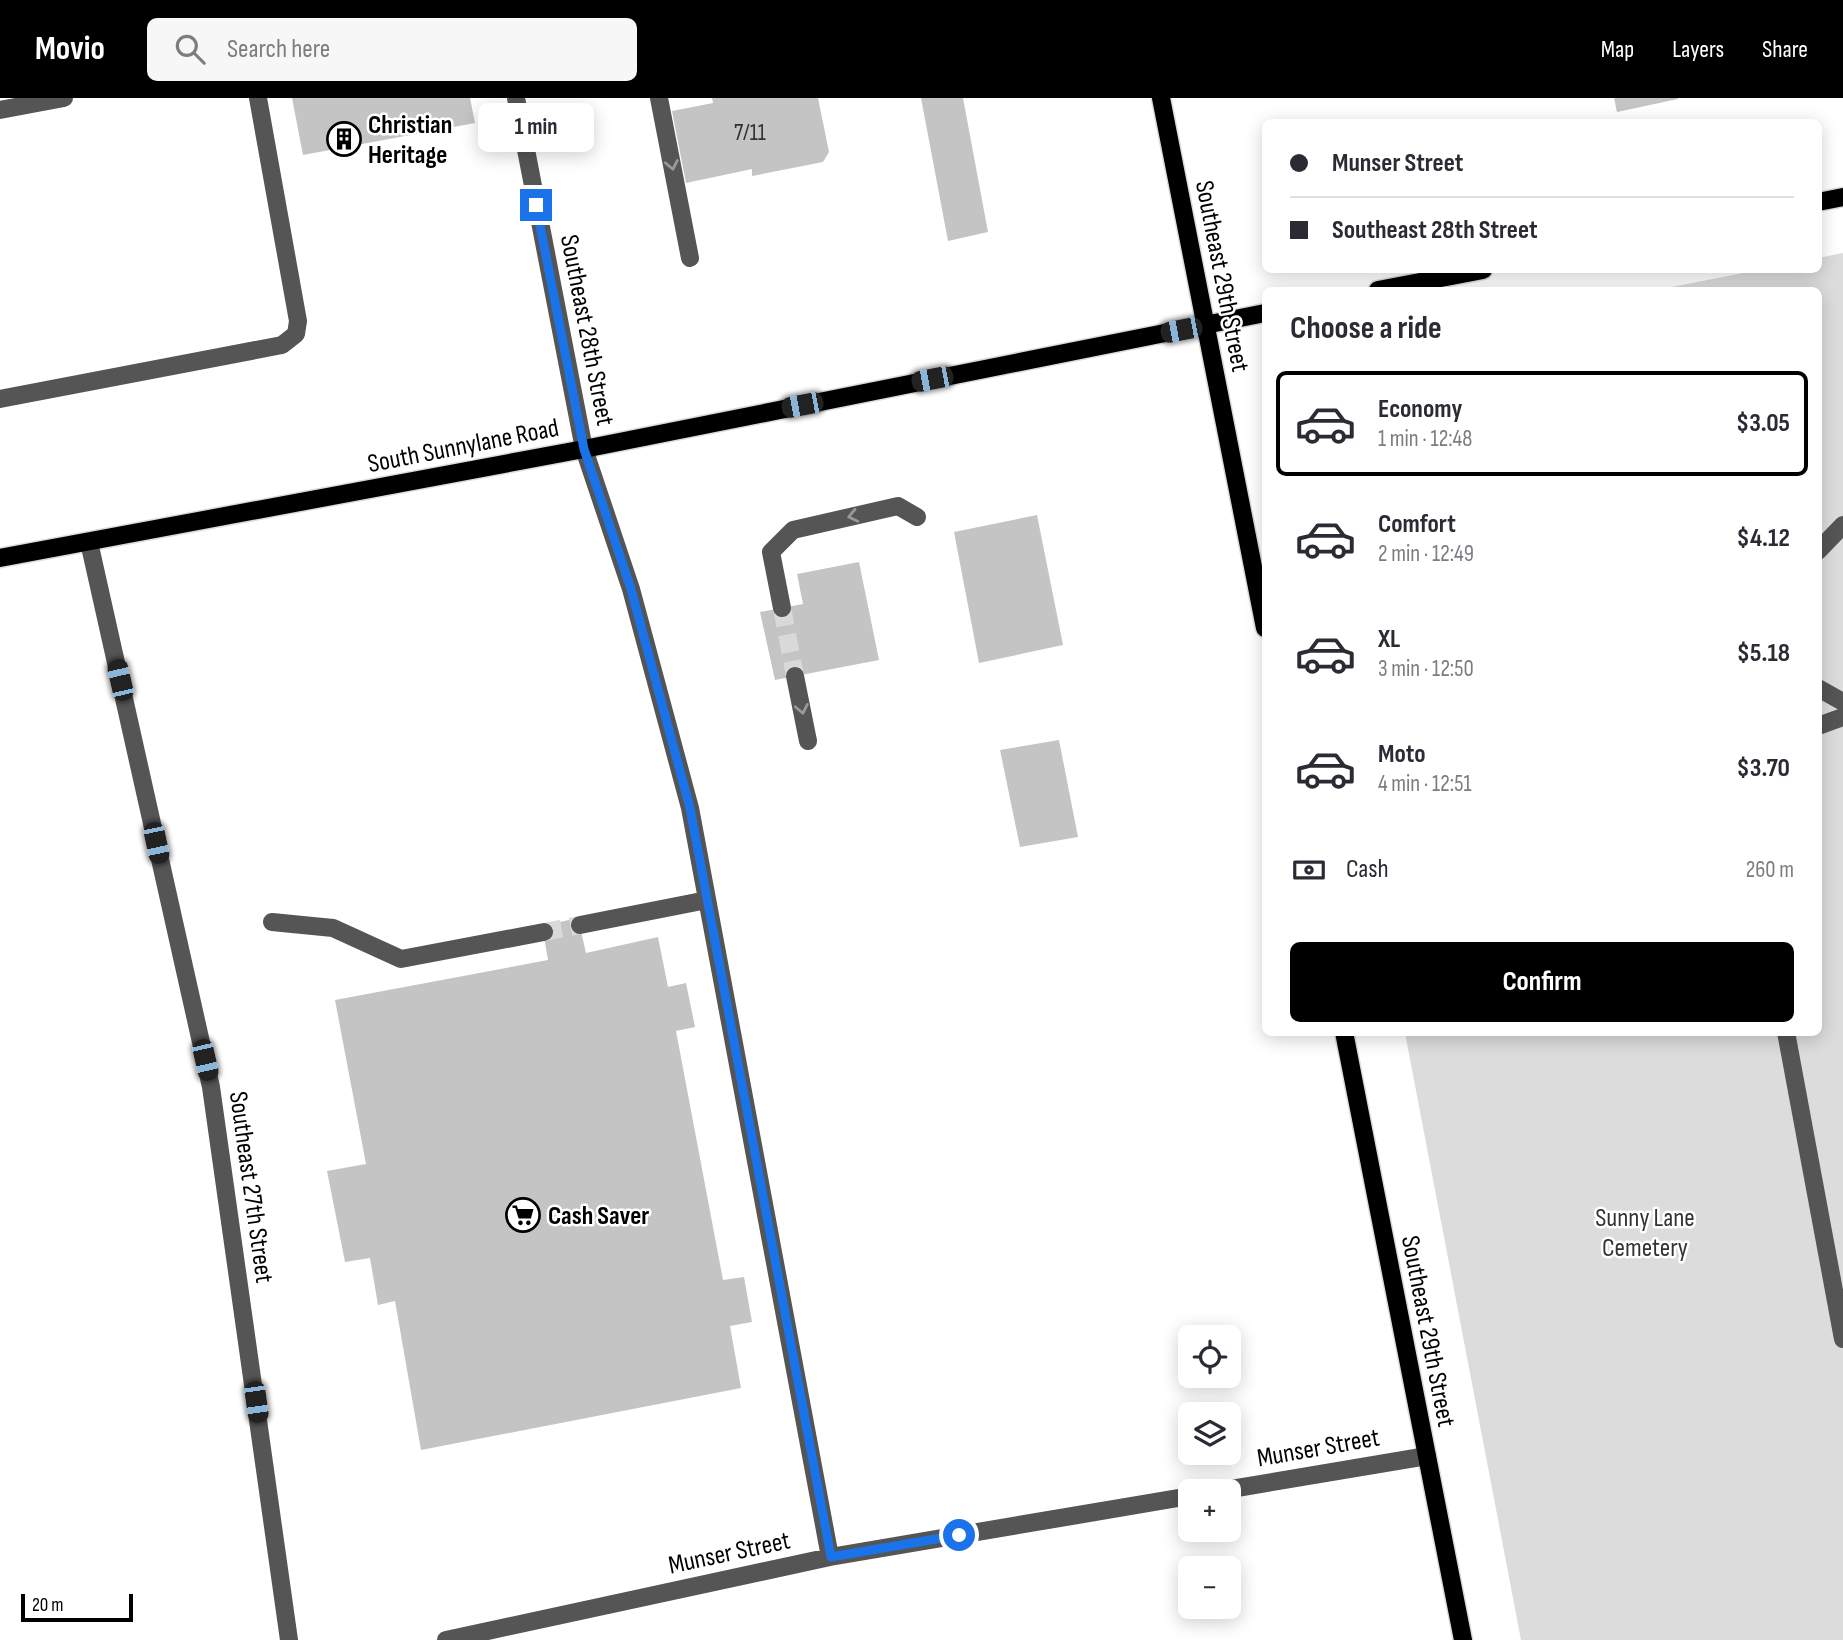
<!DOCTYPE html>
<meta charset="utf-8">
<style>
:root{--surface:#fff;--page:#f7f7f7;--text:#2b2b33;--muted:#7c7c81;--line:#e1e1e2;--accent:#000}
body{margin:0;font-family:"Sofia Sans Condensed",sans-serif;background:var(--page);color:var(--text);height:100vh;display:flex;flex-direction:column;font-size:26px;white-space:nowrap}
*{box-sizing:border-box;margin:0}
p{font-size:23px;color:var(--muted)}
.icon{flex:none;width:38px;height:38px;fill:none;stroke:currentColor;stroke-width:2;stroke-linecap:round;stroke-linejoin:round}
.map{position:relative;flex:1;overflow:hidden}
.drawer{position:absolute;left:1262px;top:189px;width:560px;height:749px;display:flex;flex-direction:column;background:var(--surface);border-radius:10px;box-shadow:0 4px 18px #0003}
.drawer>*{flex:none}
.hud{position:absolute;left:1262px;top:21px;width:560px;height:154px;border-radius:10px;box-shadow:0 4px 18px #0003;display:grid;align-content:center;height:154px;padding:0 28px;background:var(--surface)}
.buttons{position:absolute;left:1178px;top:1227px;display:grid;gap:14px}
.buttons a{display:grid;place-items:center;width:63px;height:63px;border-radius:10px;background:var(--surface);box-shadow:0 4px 18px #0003;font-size:35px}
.scale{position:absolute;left:21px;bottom:18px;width:112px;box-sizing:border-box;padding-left:7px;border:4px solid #000;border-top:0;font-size:19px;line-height:24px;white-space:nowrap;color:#000;-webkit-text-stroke:5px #fff;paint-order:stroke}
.end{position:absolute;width:32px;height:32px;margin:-16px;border:9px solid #1a73e8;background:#fff;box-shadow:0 0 0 4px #fff}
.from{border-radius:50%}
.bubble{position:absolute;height:49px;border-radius:10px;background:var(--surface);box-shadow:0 4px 18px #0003;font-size:23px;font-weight:700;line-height:49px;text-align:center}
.car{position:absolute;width:21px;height:42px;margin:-21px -10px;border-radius:9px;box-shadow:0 0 5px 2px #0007;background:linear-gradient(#222 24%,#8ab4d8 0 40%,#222 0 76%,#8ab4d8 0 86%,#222 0)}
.hud b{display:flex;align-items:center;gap:24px;height:66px;font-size:26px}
.hud b+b{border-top:2px solid var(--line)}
.hud i{width:18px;height:18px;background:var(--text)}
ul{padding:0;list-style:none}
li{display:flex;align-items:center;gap:21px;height:105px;margin:0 14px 10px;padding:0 14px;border:4px solid transparent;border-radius:10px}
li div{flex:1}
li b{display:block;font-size:26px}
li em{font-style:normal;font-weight:700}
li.on{border-color:var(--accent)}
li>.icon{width:63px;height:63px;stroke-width:1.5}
h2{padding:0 28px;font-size:32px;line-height:84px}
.pay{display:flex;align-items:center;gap:18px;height:77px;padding:0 28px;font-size:26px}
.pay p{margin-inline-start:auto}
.cta{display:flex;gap:14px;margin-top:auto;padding:14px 28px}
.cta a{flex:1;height:80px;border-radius:10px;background:var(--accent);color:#fff;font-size:28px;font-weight:700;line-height:80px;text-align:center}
header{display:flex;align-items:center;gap:42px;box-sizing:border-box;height:98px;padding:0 35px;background:var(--accent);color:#fff}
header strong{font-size:33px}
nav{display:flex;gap:38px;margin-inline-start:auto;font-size:24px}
.search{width:490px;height:63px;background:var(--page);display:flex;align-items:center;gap:18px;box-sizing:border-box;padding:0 24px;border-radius:10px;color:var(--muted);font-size:26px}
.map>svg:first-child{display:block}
</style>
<header>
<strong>Movio</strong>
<div class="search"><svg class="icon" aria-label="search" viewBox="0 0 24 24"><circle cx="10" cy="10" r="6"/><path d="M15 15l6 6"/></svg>Search here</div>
<nav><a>Map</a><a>Layers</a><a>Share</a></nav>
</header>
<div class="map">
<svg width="1843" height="1542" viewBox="0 0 1843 1542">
<rect width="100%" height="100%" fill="#fff"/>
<path fill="#dcdcdc" d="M 1843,155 L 1843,1542 L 1521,1542 L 1405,935 L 1818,934 L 1818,192 L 1656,192 L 1759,172 L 1818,172 L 1818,160 Z"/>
<path fill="#c4c4c4" d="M 292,0 L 470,0 L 475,25 L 303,57 Z
M 712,0 L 818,0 L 829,54 L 823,64 L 752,78 L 752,71 L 686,85 L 672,13 L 713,5 Z
M 921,0 L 963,0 L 988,134 L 948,143 Z
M 1614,0 L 1678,0 L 1678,1 L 1617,14 Z
M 1037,417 L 1063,547 L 979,565 L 954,434 Z
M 859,464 L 879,562 L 775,582 L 760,514 L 803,506 L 797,476 Z
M 1059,642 L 1078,739 L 1020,749 L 1000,652 Z
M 578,820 L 586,855 L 658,839 L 668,889 L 686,885 L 695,929 L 676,933 L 723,1182 L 744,1179 L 752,1224 L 730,1228 L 741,1290 L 421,1352 L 395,1203 L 378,1207 L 370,1160 L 345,1164 L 327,1073 L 366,1066 L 335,902 L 548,862 L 542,828 Z"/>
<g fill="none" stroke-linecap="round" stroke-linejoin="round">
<path stroke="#d9d9d9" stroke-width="18" stroke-dasharray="18 9" stroke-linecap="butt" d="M 782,510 L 795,578
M 544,834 L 580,827"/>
<g stroke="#dbdbdb" stroke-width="21">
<path id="major" d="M 1161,0 L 1265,530
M 1818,104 L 1843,99
M 1378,192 L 1483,172
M 0,460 L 584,351 L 1265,215
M 1344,934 L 1463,1542"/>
</g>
<path stroke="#555" stroke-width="18" d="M 516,0 L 584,351 L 631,491 L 690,710 L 830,1459
M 659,0 L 690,160
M 0,12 L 64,0
M 0,301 L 282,247 L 296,236 L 298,223 L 258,0
M 89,444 L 211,989 L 289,1542
M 1818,453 L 1843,427
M 782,510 L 771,454 L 793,432 L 898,408 L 917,419
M 795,578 L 808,643
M 1818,590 L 1843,604
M 1818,628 L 1843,619
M 272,824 L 333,830 L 401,861 L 544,834
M 580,827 L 707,802
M 1786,934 L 1843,1241
M 1219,1393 L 1427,1358
M 446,1542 L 830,1459 L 1190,1398"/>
<use href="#major" stroke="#000" stroke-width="18"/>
</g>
<defs><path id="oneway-chevron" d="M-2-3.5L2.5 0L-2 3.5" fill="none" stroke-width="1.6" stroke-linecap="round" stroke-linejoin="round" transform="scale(1.75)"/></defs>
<g stroke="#999">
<use href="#oneway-chevron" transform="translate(672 67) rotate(79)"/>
<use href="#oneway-chevron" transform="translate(853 418) rotate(167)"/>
<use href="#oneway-chevron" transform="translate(802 611) rotate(79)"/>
</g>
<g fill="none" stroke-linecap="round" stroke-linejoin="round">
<path stroke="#1a73e8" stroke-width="9" d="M 536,107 L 584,351 L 631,491 L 690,710 L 831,1459 L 959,1437"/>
</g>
<defs>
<g id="building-ring" transform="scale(1.75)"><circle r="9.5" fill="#fff" stroke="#000" stroke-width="1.5"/><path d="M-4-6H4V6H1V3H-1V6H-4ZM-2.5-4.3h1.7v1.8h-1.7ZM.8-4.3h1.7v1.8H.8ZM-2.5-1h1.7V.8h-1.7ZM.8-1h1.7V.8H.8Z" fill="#000"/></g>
<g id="supermarket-ring" transform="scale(1.75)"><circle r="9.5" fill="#fff" stroke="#000" stroke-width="1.5"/><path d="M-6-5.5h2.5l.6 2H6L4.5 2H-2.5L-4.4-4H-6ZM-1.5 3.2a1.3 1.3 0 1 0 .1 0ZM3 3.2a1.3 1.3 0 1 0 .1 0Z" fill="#000"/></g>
</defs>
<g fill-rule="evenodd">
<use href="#building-ring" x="344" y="41"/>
<use href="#supermarket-ring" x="523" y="1117"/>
</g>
<g text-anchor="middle" stroke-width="5" stroke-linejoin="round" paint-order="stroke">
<g font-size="23" fill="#313131">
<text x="750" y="42">7/11</text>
</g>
<g font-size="26" font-weight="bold" fill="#000" stroke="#fff" text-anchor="start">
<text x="368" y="35">Christian<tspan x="368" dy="30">Heritage</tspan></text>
<text x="548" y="1126">Cash Saver</text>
</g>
<g font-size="26" fill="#000" stroke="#fff">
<text transform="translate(1223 178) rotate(79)" y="9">Southeast 29th Street</text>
<text transform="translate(588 232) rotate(79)" y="9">Southeast 28th Street</text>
<text transform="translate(463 347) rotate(-11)" y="9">South Sunnylane Road</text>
<text transform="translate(252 1089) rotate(82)" y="9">Southeast 27th Street</text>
<text transform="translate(1429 1233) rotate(79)" y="9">Southeast 29th Street</text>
<text transform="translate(1318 1349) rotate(-10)" y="9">Munser Street</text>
<text transform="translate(729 1454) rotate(-12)" y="9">Munser Street</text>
</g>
<g font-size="26" fill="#333" stroke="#fff">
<text x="1645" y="1128">Sunny Lane<tspan x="1645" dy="30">Cemetery</tspan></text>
</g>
</g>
</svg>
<div class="buttons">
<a><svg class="icon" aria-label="locate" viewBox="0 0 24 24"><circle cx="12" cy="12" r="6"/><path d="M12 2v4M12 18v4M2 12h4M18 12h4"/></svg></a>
<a><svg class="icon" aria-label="layers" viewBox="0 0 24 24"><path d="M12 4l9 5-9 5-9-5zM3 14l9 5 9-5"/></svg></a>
<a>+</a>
<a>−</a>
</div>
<div class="scale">20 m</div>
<i class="end from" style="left:959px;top:1437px"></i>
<i class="end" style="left:536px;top:107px"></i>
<div class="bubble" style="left:478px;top:5px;width:116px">1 min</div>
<i class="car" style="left:1181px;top:232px;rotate:259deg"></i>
<i class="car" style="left:932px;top:281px;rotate:259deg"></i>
<i class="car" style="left:802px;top:307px;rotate:259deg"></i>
<i class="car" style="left:120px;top:582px;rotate:347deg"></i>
<i class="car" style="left:156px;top:745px;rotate:168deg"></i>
<i class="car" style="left:205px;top:962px;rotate:167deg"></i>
<i class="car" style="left:256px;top:1304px;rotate:172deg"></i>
<div class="hud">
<b><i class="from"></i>Munser Street</b>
<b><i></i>Southeast 28th Street</b>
</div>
<section class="drawer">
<h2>Choose a ride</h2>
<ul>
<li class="on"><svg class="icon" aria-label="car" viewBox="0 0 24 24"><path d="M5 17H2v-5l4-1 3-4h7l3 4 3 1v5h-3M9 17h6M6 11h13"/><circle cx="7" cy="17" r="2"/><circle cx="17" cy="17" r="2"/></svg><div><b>Economy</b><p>1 min · 12:48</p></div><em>$3.05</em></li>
<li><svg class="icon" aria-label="car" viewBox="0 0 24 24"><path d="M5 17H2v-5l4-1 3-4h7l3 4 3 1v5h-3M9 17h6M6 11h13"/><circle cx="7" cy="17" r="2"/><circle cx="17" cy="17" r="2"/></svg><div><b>Comfort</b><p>2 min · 12:49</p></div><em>$4.12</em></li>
<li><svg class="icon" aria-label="car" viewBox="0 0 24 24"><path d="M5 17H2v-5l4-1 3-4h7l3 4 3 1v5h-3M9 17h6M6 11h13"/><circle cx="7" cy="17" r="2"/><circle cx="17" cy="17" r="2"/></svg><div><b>XL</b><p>3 min · 12:50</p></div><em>$5.18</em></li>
<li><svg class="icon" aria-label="car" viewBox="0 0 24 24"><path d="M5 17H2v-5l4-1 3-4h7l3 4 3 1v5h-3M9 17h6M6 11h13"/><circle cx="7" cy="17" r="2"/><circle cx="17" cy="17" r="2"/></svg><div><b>Moto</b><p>4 min · 12:51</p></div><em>$3.70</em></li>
</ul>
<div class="pay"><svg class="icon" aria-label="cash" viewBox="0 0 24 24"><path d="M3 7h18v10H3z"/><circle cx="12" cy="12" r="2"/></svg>Cash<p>260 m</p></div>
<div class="cta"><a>Confirm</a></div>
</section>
</div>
